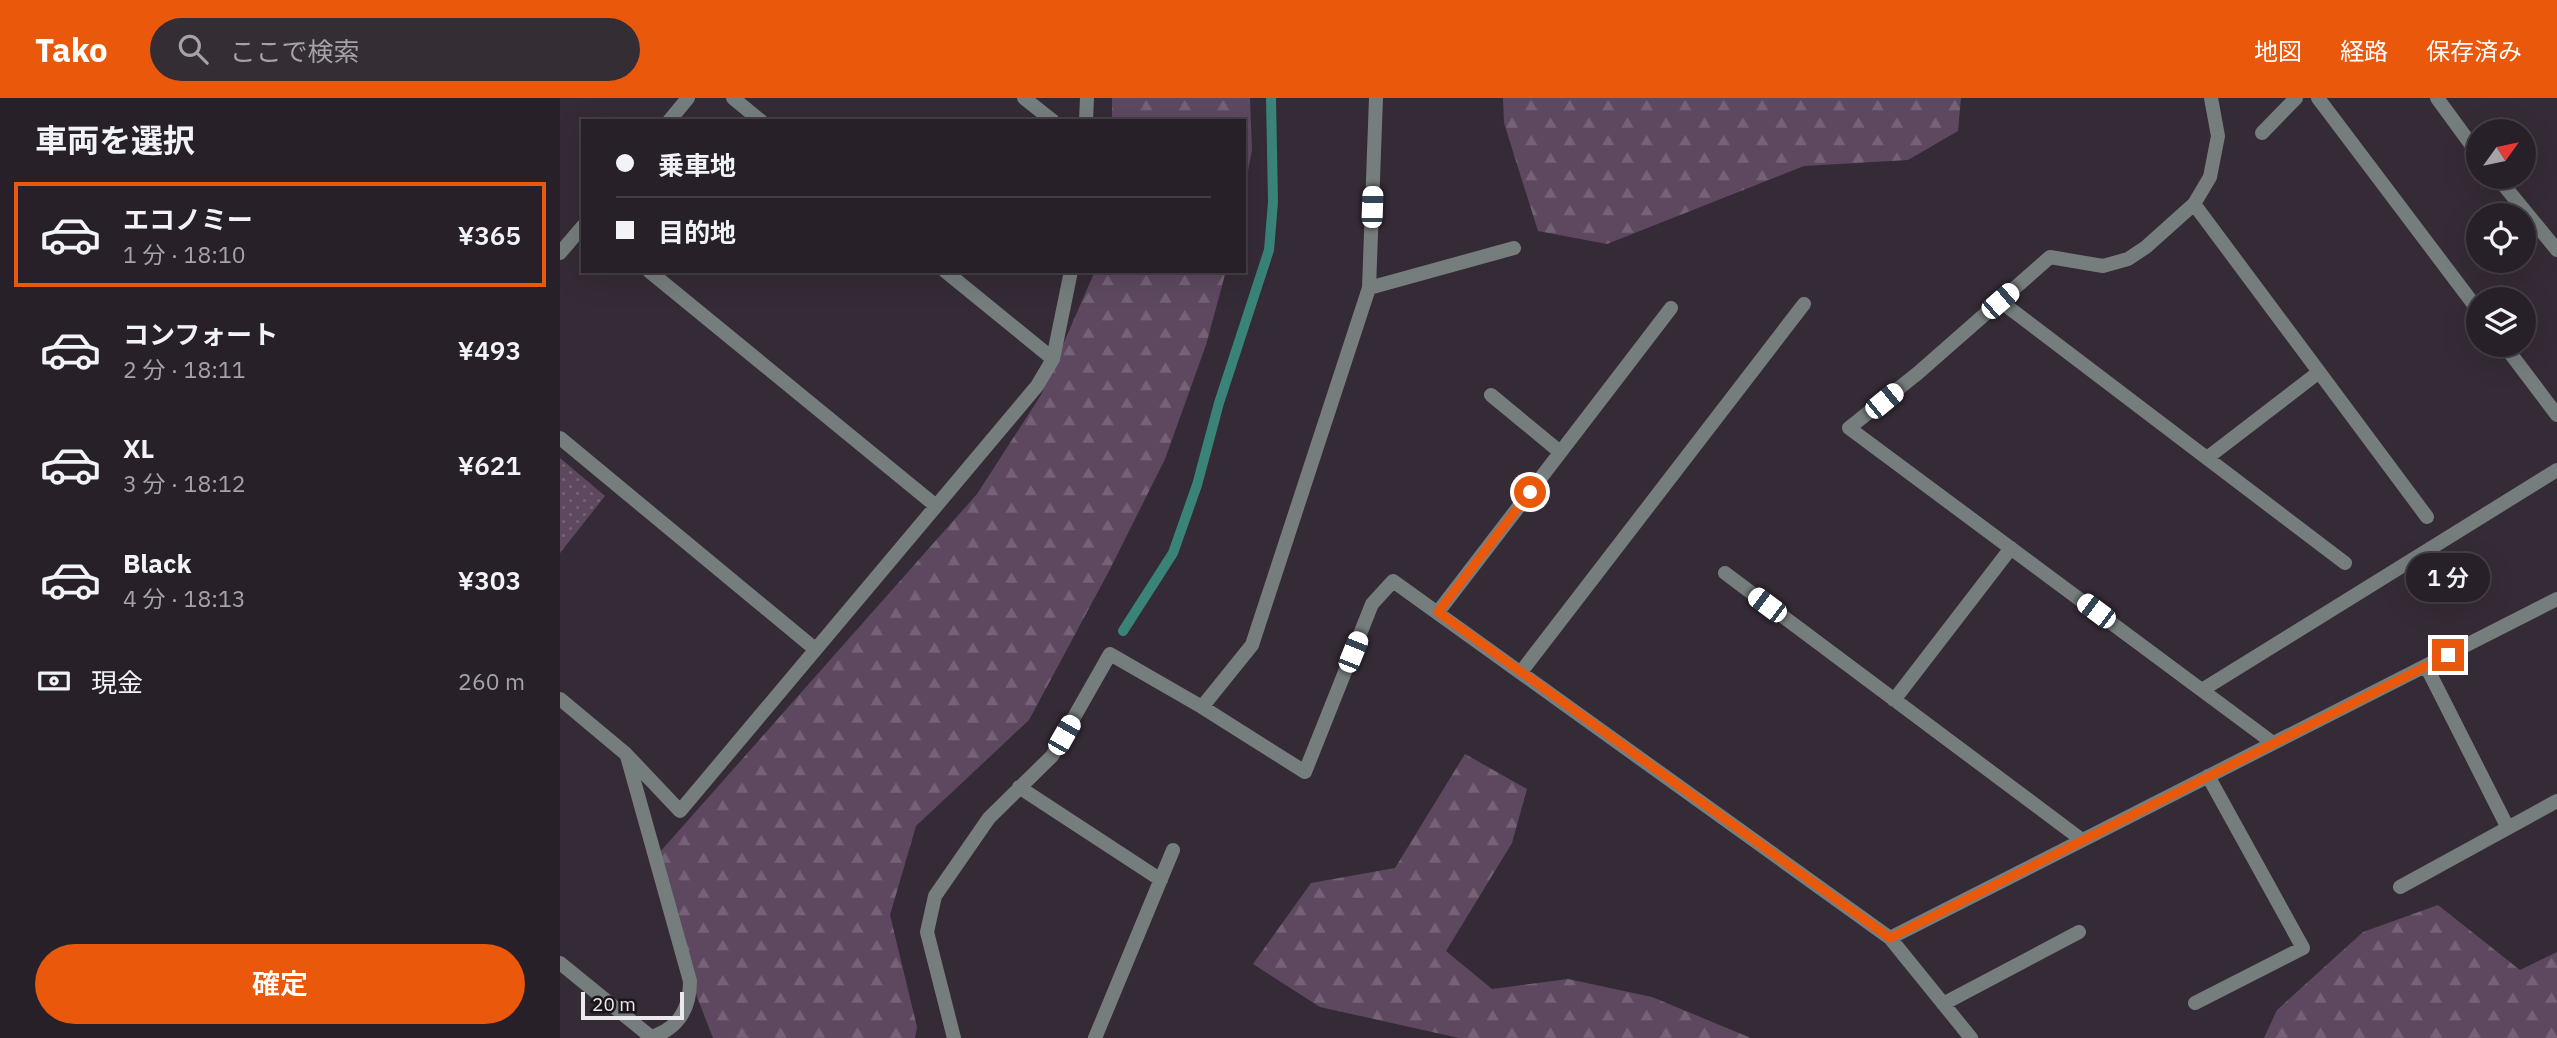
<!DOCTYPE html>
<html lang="ja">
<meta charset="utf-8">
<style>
:root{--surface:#282028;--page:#342d34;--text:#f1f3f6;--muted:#a5a3a8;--line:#443e45;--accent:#ea580c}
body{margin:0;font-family:"IBM Plex Sans","Noto Sans JP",sans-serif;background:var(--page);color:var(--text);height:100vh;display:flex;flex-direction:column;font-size:26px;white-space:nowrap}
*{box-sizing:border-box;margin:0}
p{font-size:23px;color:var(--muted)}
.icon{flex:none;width:38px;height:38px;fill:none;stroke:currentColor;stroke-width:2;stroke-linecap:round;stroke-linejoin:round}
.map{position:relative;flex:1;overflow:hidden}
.sheet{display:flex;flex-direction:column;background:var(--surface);width:560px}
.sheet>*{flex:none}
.banner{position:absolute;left:21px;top:21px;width:665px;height:154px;border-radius:0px;box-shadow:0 7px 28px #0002,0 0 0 2px var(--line);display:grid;align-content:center;height:154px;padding:0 35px;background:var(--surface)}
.needle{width:46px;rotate:57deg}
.buttons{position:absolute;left:1906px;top:21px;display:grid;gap:14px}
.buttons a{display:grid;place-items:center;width:70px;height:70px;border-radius:50%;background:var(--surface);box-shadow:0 7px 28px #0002,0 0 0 2px var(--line);font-size:35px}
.scale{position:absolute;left:21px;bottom:18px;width:103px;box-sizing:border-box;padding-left:7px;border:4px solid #ede7ee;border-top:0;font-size:19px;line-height:24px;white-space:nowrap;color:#ede7ee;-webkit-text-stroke:5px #1a151a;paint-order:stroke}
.end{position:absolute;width:32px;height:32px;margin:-16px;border:9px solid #ea580c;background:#fff;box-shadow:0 0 0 4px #fff}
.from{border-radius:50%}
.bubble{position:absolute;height:49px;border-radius:24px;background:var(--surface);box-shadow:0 7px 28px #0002,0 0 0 2px var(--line);font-size:23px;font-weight:600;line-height:49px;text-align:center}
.car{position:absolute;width:21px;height:42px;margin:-21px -10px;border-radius:9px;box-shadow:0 0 5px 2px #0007;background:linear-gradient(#fff 24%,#345 0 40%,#fff 0 76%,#345 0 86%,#fff 0)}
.banner b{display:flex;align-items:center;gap:24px;height:66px;font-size:26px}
.banner b+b{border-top:2px solid var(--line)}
.banner i{width:18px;height:18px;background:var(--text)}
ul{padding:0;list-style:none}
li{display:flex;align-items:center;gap:21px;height:105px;margin:0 14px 10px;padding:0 21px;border:4px solid transparent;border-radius:0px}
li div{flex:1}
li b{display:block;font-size:26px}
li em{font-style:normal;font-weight:600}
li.active{border-color:var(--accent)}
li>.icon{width:63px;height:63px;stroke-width:1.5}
h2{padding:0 35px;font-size:32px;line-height:84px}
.pay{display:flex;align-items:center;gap:18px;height:77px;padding:0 35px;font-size:26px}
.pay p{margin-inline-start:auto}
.action{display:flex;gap:14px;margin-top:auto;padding:14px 35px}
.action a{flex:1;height:80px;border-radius:42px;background:var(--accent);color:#fff;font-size:28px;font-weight:600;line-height:80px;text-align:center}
header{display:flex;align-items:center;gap:42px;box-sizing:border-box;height:98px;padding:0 35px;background:var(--accent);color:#fff}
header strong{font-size:33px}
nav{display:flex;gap:38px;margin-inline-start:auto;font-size:24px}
.search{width:490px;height:63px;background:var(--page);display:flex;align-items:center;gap:18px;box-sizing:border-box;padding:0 24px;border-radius:38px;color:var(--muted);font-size:26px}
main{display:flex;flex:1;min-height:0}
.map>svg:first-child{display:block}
</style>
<header>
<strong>Tako</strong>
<div class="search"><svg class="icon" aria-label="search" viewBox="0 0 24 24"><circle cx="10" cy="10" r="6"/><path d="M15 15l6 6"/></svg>ここで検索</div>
<nav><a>地図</a><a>経路</a><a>保存済み</a></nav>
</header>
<main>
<section class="sheet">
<h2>車両を選択</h2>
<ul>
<li class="active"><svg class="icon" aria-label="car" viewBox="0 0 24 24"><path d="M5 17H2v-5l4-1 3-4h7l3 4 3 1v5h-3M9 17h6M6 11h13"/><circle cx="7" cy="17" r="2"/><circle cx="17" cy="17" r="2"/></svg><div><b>エコノミー</b><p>1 分 · 18:10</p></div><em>¥365</em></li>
<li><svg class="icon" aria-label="car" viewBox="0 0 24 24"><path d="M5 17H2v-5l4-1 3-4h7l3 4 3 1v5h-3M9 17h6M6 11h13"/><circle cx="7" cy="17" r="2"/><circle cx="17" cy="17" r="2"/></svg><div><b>コンフォート</b><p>2 分 · 18:11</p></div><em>¥493</em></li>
<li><svg class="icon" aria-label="car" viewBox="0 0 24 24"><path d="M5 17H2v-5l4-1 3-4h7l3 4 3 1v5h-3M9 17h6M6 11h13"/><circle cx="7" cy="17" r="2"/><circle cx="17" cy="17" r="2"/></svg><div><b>XL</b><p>3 分 · 18:12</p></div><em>¥621</em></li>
<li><svg class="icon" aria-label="car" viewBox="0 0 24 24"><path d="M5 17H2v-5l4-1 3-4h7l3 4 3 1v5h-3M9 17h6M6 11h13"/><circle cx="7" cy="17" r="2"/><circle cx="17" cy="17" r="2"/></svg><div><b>Black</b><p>4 分 · 18:13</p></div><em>¥303</em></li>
</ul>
<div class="pay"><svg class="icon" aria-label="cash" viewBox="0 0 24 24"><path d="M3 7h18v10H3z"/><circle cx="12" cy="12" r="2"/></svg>現金<p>260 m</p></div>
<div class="action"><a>確定</a></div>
</section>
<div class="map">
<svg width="1997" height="940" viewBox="0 0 1997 940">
<defs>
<pattern id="green-dots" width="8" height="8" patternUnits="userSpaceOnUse" patternTransform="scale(1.75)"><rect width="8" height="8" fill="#5d4860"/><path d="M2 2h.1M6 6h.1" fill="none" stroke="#756277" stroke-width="1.8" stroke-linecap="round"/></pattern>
<pattern id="forest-firs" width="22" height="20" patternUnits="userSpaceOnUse" patternTransform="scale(1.75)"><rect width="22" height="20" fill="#5d4860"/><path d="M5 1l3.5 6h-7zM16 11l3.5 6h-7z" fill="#756277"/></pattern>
</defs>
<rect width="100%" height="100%" fill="#352b36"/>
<path fill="url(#green-dots)" d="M 0,360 L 45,398 L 0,455 Z"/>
<path fill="url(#forest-firs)" d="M 552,0 L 690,0 L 692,52 L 684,93 L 684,23 L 552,23 Z
M 943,0 L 1401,0 L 1398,33 L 1348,62 L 1244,68 L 1047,146 L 978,133 L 944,25 Z
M 535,173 L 666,173 L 646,247 L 605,361 L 549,473 L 469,622 L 356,728 L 330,817 L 357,929 L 355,940 L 153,940 L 137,899 L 100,754 L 417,396 L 481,297 Z
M 905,656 L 967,691 L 952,745 L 886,853 L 932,891 L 1008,881 L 1092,899 L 1191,940 L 899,940 L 760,909 L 693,866 L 751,785 L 835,770 Z
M 1878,807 L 1960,872 L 1997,854 L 1997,940 L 1704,940 L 1717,912 L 1803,834 Z"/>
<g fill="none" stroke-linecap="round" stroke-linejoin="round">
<path stroke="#398379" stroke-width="10" d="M 563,533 L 613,455 L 637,387 L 659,305 L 709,152 L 713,104 L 711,0"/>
<path stroke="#767e7d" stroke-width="14" d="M 173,0 L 201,23
M 464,0 L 493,23
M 1651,0 L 1658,38 L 1650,79 L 1634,106 L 1586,149 L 1568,161 L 1543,168 L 1490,159 L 1358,275 L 1289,330 L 1713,645
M 1758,0 L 1918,212
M 1877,0 L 1918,56
M 109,23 L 128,0
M 526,23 L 527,0
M 1702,35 L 1736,0
M 1937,79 L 1997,152
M 1634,106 L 1867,419
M 0,155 L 23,128
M 89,173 L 376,408
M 385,173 L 493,261
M 809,190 L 954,150
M 1440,203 L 1785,465
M 1944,247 L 1997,317
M 931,297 L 1000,354
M 0,340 L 255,551
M 1647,360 L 1759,274
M 1165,475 L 1522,742
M 878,514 L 1111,210
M 1866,568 L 1948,730
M 961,574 L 1244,206
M 1642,592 L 1997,372
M 0,601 L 66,656 L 120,713 L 477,288 L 493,261 L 511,173
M 1334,602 L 1451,450
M 642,609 L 692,547 L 809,190 L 816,0
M 67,658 L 130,883 C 130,912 117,933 87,940
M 459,689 L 601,782
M 1840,789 L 1997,703
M 1330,840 L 1997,501
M 0,865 L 91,939
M 1635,905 L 1743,850 L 1648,678
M 1383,906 L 1519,834
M 394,940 L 367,834 L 375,798 L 429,720 L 492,658 L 550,556 L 642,609 L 745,674 L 812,506 L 833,483 L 1330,840 L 1411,940
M 535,940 L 613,752"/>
</g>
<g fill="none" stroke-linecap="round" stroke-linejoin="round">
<path stroke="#ea580c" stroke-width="9" d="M 970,394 L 878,514 L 1330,840 L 1888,557"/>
</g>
</svg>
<div class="buttons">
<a><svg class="needle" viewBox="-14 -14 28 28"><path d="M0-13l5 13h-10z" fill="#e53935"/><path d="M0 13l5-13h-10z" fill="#a5a3a8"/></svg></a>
<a><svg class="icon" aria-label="locate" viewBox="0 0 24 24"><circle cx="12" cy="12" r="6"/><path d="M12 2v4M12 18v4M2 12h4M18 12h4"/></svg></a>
<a><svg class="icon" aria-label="layers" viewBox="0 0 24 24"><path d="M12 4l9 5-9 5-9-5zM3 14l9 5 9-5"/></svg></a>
</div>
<div class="scale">20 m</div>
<i class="end from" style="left:970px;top:394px"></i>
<i class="end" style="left:1888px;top:557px"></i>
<div class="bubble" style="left:1846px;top:455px;width:84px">1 分</div>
<i class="car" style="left:812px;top:109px;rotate:2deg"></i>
<i class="car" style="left:1440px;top:203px;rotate:49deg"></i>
<i class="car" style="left:1324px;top:303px;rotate:51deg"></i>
<i class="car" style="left:1207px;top:507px;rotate:307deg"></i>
<i class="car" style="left:1536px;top:513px;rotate:307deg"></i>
<i class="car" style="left:793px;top:554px;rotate:22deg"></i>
<i class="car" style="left:504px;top:637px;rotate:30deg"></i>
<div class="banner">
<b><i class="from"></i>乗車地</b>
<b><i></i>目的地</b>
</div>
</div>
</main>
